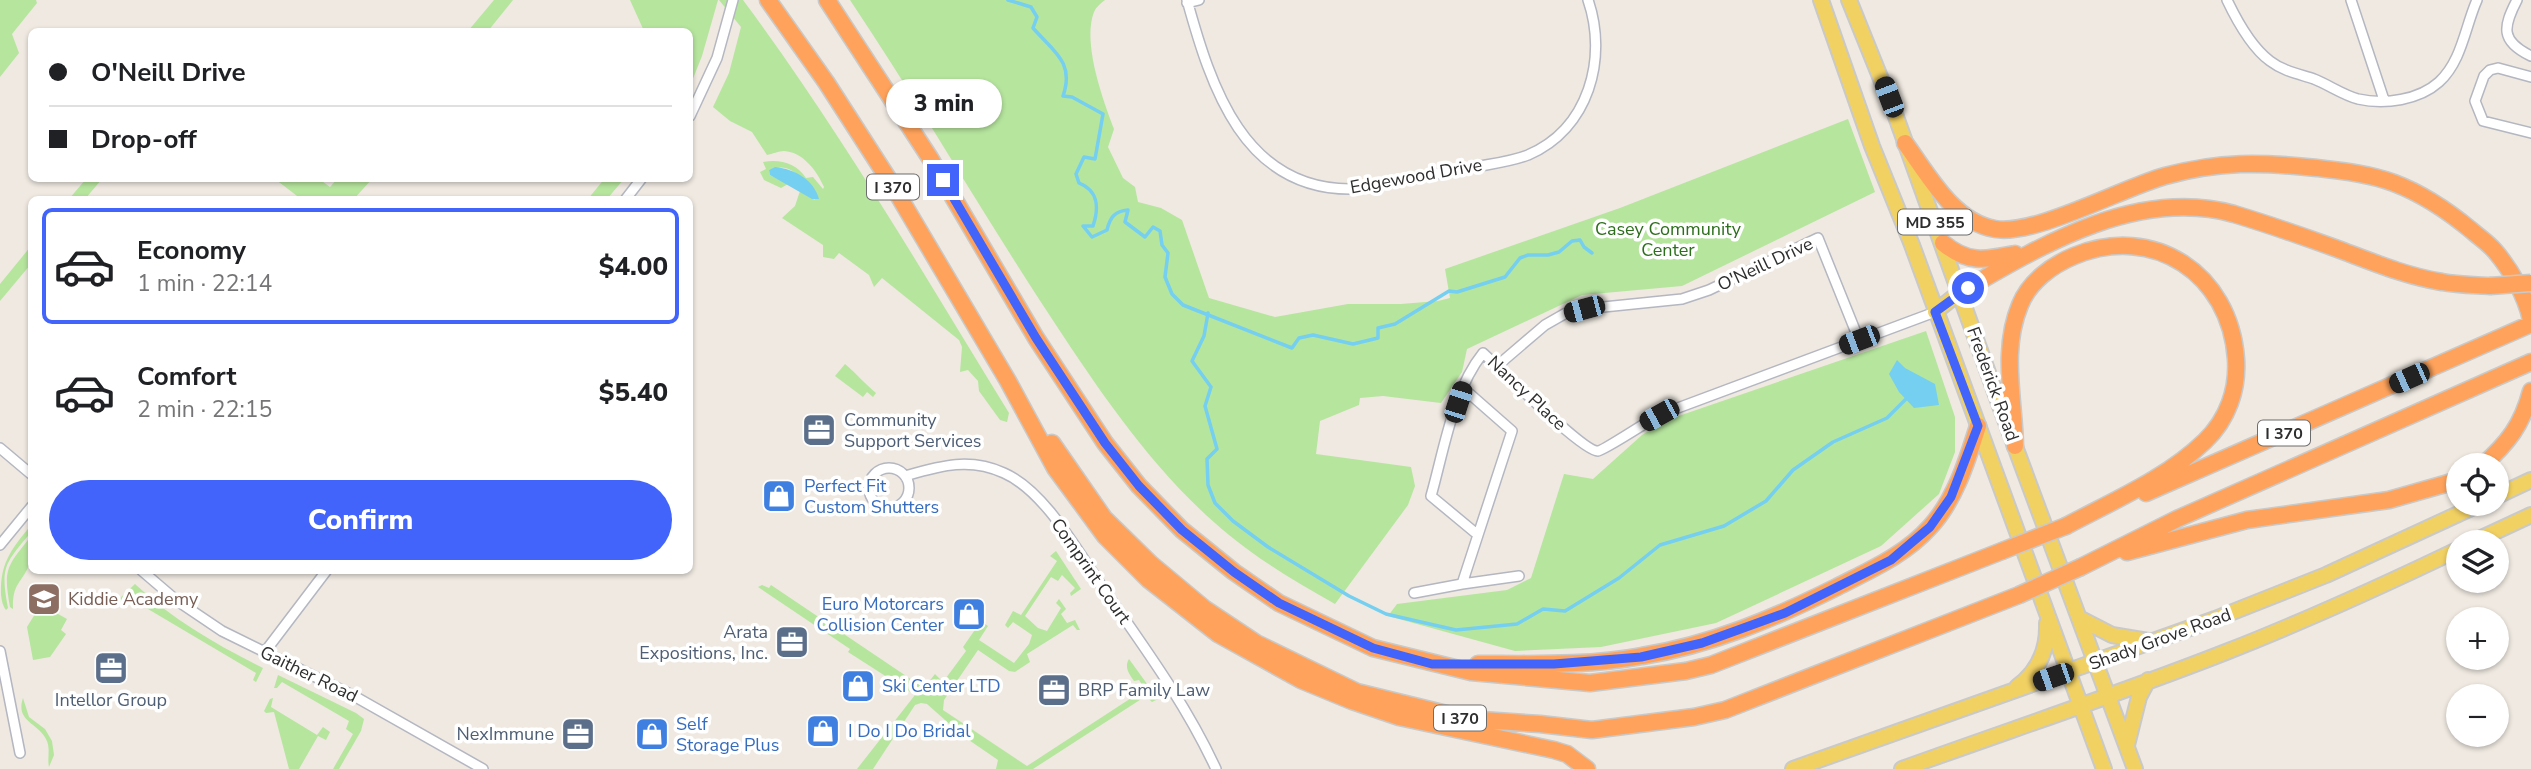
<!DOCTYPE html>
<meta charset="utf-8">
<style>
:root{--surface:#fff;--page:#f2f2f2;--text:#202124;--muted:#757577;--line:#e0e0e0;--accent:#4264fb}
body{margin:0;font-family:"Nunito Sans",sans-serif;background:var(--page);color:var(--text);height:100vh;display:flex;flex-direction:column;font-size:26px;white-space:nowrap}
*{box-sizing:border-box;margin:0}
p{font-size:23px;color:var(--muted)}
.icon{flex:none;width:38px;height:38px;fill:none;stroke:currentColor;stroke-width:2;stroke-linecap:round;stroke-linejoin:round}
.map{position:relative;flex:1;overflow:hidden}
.details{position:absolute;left:28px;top:196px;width:665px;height:378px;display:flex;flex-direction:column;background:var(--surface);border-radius:10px;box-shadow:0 2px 5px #0004}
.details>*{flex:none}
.banner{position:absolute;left:28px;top:28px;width:665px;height:154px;border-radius:10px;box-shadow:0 2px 5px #0004;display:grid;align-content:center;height:154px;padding:0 21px;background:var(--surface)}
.controls{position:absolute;left:2446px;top:453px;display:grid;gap:14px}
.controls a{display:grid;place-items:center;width:63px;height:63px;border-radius:50%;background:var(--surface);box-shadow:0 2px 5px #0004;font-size:35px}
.end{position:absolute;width:32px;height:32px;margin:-16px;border:9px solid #4264fb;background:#fff;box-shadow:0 0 0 4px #fff}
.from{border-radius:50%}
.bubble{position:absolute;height:49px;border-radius:24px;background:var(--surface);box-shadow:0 2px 5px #0004;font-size:23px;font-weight:800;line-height:49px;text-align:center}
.car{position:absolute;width:21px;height:42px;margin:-21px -10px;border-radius:9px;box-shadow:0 0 5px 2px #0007;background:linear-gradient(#222 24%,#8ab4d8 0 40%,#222 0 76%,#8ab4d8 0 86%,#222 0)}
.banner b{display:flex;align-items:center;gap:24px;height:66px;font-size:26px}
.banner b+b{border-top:2px solid var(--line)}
.banner i{width:18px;height:18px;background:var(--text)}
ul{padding:12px 0 0;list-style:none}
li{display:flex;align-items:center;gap:21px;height:116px;margin:0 14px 10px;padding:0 7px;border:4px solid transparent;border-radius:10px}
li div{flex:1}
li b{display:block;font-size:26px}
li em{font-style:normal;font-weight:800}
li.on{border-color:var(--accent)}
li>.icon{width:63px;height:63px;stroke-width:1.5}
.action{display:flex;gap:14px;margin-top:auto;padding:14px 21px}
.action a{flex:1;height:80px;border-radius:42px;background:var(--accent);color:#fff;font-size:28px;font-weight:800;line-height:80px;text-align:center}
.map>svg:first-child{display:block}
</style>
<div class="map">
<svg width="2531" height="769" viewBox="0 0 2531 769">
<rect width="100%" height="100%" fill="#efe9e1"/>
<path fill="#b6e59e" d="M 0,0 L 36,0 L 37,3 L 12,34 L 19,53 L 0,77 Z
M 494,0 L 513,0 L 488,31 L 468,31 Z
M 630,0 L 718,0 L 702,56 L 690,86 L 690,32 L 644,31 Z
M 719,0 L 743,0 C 841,132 923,273 1009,413 L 1007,422 L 1000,420 L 979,391 L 978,381 L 968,370 L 960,372 L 962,347 L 959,340 L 882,278 L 874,287 L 869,275 L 839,253 L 834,259 L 823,257 L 823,245 L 782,218 L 795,206 L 800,191 L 815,200 C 805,182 793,160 769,170 L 770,175 L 788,184 L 781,188 L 764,180 L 760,172 L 766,169 L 763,162 C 780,159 796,163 806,178 L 813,177 L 823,189 L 824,187 C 817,171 803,152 784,151 C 779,151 772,154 767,155 L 752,132 L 730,121 L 713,107 L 729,73 L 741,27 Z
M 850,0 L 1105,0 C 1100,4 1096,7 1094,12 C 1082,43 1103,100 1114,129 L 1108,147 L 1123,178 L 1135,187 L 1138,202 L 1161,208 L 1182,220 L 1209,298 L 1275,317 L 1348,304 L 1401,304 L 1438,301 L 1450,298 L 1445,269 L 1620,208 L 1848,119 L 1875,192 L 1682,286 L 1582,295 L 1467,349 L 1462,372 L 1441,403 L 1383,396 L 1360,398 L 1359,405 L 1320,421 L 1316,454 L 1411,467 L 1415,486 L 1408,505 L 1335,604 C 1298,583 1262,562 1229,535 C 1158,477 1104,398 1054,322 C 984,216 921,106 850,0 Z
M 605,178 L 624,179 L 607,199 L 588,199 Z
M 86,179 L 102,179 L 85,199 L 69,199 Z
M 275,179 L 319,179 L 330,187 L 337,179 L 372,179 L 353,200 L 301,199 Z
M 31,246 L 31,264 L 0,301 L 0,284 Z
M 1926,331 L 1955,417 L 1955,452 L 1939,494 L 1881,546 L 1716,623 L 1601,647 L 1515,651 L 1388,616 L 1397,604 L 1507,590 L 1531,578 L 1564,474 L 1593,479 L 1642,435 L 1667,420 Z
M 845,364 C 857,374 865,384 876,393 L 873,397 L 867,392 L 863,397 L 835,376 Z
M 31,525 L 31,532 C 5,564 0,566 8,608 L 6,610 C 3,606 2,602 1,595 C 0,562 12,549 31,525 Z
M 31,536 C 32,543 33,553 31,559 C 24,584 12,580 13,609 L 10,607 C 3,568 7,567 31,536 Z
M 1056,551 L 1081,589 L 1071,596 L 1070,593 L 1075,588 L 1062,575 L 1058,581 L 1051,577 L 1025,616 L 1038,628 L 1047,631 L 1061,608 L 1056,603 L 1059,599 L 1066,609 L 1061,614 L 1067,623 L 1075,620 L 1080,630 L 1077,630 L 1073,625 L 1027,654 L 1030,662 L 1015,672 L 1009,671 L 978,650 L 944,700 L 943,710 L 1027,766 L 1145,689 L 1139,680 L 1134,681 C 1129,674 1124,667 1129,659 L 1158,699 L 1152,702 L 1146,696 L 1033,769 L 996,769 L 998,760 L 963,736 L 927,704 L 921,703 L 915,705 L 873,769 L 857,769 L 915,695 L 848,652 L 850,649 L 758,587 L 762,585 L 769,588 L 771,585 L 924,688 L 935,674 L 941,680 L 946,678 L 966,651 L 963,647 L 981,621 L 988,626 L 979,640 L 1014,663 L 1029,644 L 1032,635 L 1013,622 L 1008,628 L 1005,625 L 1013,611 L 1021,615 L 1057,561 L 1050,556 Z
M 135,584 C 173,620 217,645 263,668 L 256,682 L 253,680 L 256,673 L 126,596 L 121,602 L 118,602 L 119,599 Z
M 45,610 L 49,613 L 51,610 L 67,619 L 61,630 L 66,634 L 50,657 L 33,660 L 27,627 L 35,614 L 43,613 Z
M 278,675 L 356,713 L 364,719 L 361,731 L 339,769 L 333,769 L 353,734 L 346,729 L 349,721 L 282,682 L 277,688 L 274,688 Z
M 23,698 L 29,717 L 45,729 L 52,741 L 54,755 L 49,767 C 47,757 51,748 46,739 C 38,723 15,721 23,698 Z
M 273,698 L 271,707 L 317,735 L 323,727 L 330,732 L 326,740 L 318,736 L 299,769 L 289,769 L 274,712 L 266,713 L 264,711 L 270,699 Z"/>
<path fill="#75cff0" d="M 775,167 C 795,169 814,180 819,199 L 812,199 L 770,175 L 769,170 Z
M 1897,360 L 1905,368 L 1935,384 L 1939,405 L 1914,408 L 1899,392 L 1889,374 Z"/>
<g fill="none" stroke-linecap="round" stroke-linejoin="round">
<path stroke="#75cff0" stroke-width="3.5" d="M 1008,0 L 1031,7 L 1037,17 L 1033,28 C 1053,51 1075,62 1063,96 L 1072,97 L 1103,114 L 1095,159 L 1084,157 L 1076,174 L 1079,183 C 1099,191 1099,208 1093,226 L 1083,226 L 1092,237 L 1107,230 C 1110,217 1115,211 1128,210 L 1125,222 L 1145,237 L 1153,227 L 1160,231 L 1162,245 L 1168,253 L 1165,277 L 1172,294 L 1183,305 L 1292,348 L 1299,338 L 1313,335 L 1353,344 L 1378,338 L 1378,328 L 1395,324 L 1449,291 L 1457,292 L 1505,277 L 1520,258 L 1528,255 L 1548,255 L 1559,252 L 1572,241 L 1580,240 L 1584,247 L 1592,253
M 1208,313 L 1204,336 L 1192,361 L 1211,387 L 1205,406 L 1217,449 L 1207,459 L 1208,485 L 1215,503 L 1233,521 L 1268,547 L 1349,596 L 1386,614 L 1456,630 L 1517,624 L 1543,609 L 1565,611 L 1619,578 L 1660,545 L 1724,526 L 1766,501 L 1793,470 L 1833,442 L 1887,418 L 1906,399"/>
<g stroke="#b4b7c1" stroke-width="12">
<path id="street" d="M 1187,0 C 1211,87 1244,191 1353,189 C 1392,181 1431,175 1470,168 C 1489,164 1510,162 1528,155 C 1589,129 1608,58 1588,0
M 2227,0 C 2237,21 2251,47 2270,61 C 2283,71 2299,74 2314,79 C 2329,85 2343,95 2358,99 C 2385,105 2419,100 2439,82 C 2462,61 2465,27 2477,0
M 2351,0 L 2384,100
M 2517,0 C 2503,27 2500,41 2531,56
M 1187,3 L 1199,0
M 2531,77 L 2498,68 L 2490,70 L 2484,76 L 2475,101 L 2483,121 L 2531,133
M 690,116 L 717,58 L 733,0
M 625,200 L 642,178
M 1497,366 L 1545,325 L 1566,313 L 1584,309 L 1682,299 L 1709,290 L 1818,238 L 1859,340
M 1463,388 L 1512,431 L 1478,535 L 1431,496 C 1444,450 1453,390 1483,353 C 1500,368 1583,452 1598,451 C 1603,451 1650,420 1659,415 L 1935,312
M 0,448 L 32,475
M869 488a20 20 0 1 1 40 0a20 20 0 1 1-40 0Z
M 905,476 C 940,466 969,457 1004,473 C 1045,491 1078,552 1103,588 C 1144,647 1186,704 1216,769
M 0,545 L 32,506
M 141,570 L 176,600 L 222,631 L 354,696 L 483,769
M 1462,584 L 1519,576
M 1414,593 L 1462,584 L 1478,535
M 0,651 L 20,753
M 264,653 L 327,570"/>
</g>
<g stroke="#c9c9c9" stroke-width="18">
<path id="primary" d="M 1821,0 L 1872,146 L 1912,245 L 2104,769
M 1849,0 L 1895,114 L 2000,406 L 2135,769
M 1935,312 L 1959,293
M 2497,496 L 2531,480
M 2473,542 L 2531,515
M 2079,618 L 2112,635 L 2154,642
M 2017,687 C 2039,671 2048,650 2047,623
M 2127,745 L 2139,697 L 2148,680
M 1793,769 L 2215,619 L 2326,575 L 2480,504
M 1902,769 C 2010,730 2119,694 2226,652 C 2305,621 2382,586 2459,549"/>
</g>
<g stroke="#c9c9c9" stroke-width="19">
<path id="highway" d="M 768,0 L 826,82 L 891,183 L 1008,381 L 1055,468 L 1105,536 L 1149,580 L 1218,634 L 1301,680 L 1352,701 L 1399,717 L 1554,750 L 1567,754 L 1587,769
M 827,0 L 930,158 L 1036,338 L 1105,443 L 1139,486 L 1182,530 L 1234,572 L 1279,603 L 1373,648 L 1471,672 L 1590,683 L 1686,671 L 1711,665 L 2002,551
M 1905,143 C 1928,174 1953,222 1995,229 C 2035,236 2122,188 2165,176 C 2220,161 2261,162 2317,168 C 2343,171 2370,174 2394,183 C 2423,194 2448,211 2471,230 C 2479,237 2488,243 2495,251 C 2511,270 2526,296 2531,320
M 1943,243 C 1968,264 1985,260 2015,254
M 1959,293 C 2040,246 2137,187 2234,214 C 2267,224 2302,236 2335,248 C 2370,261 2405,276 2442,282 C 2457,285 2474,285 2490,286
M 1052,443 L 1104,518 L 1151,564 L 1205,609 L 1256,643 L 1357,692 L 1467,719 L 1540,724 L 1592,730 L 1694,717 L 1725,710 L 2019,595
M 2015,446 C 2014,399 2001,350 2020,305 C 2029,282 2052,265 2074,256 C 2154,223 2230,274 2236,359 C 2238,389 2228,419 2205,441 C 2167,478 2113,501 2066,526
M 2482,466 C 2508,443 2522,425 2531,391
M 2146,493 L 2531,324
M 2127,552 L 2247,520 L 2389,500 L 2459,480
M 2081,567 L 2177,519 L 2531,362
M 1478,664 C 1532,664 1589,666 1642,656 C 1711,645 1775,618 1837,587 C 1870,570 1905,555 1930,527 C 1955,500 1967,461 1978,426"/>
</g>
<use href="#street" stroke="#fff" stroke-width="9"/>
<use href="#primary" stroke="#f2d163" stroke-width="14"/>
<use href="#highway" stroke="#ffa35c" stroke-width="16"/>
<g stroke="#c9c9c9" stroke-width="19" stroke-linecap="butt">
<path id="highway-bridge" d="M 2490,286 L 2531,283
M 2002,551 L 2066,526
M 2019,595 L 2081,567"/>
</g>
<use href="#highway-bridge" stroke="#ffa35c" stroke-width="16"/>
</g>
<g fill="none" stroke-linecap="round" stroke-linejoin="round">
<path stroke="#4264fb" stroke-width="9" d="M 943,180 L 1036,338 L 1105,443 L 1139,486 L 1182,530 L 1234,572 L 1279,603 L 1373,648 L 1432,664 L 1554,664 L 1641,657 L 1702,643 L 1785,613 L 1891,560 L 1930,527 L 1951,497 L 1978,426 L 1935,312 L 1968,288"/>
</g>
<defs>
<g id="office-square" transform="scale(1.75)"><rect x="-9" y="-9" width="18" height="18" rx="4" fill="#5c6f8a" stroke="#fff"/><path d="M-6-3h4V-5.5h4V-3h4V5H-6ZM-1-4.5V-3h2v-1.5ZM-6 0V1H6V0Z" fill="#fff"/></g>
<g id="shop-square" transform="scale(1.75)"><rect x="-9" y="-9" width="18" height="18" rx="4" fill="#3f7fe0" stroke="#fff"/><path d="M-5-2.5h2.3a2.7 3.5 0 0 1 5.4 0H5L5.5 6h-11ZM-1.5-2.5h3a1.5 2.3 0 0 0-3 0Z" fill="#fff"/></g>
<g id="school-square" transform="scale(1.75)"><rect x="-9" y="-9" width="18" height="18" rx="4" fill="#8d6e63" stroke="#fff"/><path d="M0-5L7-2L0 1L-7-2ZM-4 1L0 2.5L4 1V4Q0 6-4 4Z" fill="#fff"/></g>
</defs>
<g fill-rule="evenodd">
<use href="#office-square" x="819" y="430"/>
<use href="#shop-square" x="779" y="496"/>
<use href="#school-square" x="44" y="599"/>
<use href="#shop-square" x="969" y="614"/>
<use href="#office-square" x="792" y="642"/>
<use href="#office-square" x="111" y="668"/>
<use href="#shop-square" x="858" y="686"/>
<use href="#office-square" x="1054" y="690"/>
<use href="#shop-square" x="823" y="731"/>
<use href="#office-square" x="578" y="734"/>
<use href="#shop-square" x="652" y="734"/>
</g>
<g text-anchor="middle" stroke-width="7" stroke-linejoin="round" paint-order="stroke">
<g fill="#fff" stroke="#6d6d6d" stroke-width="2">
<rect x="867" y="174.5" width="52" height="25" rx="5"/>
<rect x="1898" y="209.5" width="74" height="25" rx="5"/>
<rect x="2258" y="420.5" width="52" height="25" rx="5"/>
<rect x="1434" y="705.5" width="52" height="25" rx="5"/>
</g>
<g font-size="16" font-weight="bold" fill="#2e2e2e">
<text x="893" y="193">I 370</text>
<text x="1935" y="228">MD 355</text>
<text x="2284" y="439">I 370</text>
<text x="1460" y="724">I 370</text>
</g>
<g font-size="18" fill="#2e2e2e" stroke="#fff">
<text transform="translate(1416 176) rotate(-10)" y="6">Edgewood Drive</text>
<text transform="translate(1765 264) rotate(-25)" y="6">O'Neill Drive</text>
<text transform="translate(1993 384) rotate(70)" y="6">Frederick Road</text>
<text transform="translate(1527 393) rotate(43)" y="6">Nancy Place</text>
<text transform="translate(1091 571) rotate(55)" y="6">Comprint Court</text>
<text transform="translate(2160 639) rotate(-20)" y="6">Shady Grove Road</text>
<text transform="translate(309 674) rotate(26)" y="6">Gaither Road</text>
</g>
<g font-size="18" fill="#2c6e1b" stroke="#fff">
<text x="1668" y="235">Casey Community<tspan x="1668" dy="21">Center</tspan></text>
</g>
<g font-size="18" fill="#4e5e75" stroke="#fff" text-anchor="start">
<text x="844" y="426">Community<tspan x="844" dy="21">Support Services</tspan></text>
<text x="768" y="638" text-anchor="end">Arata<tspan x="768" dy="21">Expositions, Inc.</tspan></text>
<text x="1078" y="696">BRP Family Law</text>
<text x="111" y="706" text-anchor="middle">Intellor Group</text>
<text x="554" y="740" text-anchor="end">NexImmune</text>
</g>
<g font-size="18" fill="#366cbe" stroke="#fff" text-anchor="start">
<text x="804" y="492">Perfect Fit<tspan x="804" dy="21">Custom Shutters</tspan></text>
<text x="944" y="610" text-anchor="end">Euro Motorcars<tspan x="944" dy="21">Collision Center</tspan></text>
<text x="882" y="692">Ski Center LTD</text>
<text x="676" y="730">Self<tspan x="676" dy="21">Storage Plus</tspan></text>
<text x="848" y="737">I Do I Do Bridal</text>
</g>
<g font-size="18" fill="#785e54" stroke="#fff" text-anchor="start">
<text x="68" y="605">Kiddie Academy</text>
</g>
</g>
</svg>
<div class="controls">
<a><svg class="icon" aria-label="locate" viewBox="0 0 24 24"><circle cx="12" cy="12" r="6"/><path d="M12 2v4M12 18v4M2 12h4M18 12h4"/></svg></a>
<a><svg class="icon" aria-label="layers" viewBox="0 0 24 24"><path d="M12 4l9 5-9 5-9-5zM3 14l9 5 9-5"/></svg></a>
<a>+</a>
<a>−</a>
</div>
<i class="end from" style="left:1968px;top:288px"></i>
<i class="end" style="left:943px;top:180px"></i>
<div class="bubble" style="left:886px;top:79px;width:116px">3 min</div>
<i class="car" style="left:1889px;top:97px;rotate:339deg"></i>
<i class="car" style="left:1584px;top:309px;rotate:255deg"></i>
<i class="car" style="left:1859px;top:340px;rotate:249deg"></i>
<i class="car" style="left:2409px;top:378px;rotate:246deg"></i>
<i class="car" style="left:1458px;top:402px;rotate:18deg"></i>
<i class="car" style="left:1659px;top:415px;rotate:241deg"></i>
<i class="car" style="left:2053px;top:677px;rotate:251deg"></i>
<div class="banner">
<b><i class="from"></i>O'Neill Drive</b>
<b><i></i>Drop-off</b>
</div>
<section class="details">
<ul>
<li class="on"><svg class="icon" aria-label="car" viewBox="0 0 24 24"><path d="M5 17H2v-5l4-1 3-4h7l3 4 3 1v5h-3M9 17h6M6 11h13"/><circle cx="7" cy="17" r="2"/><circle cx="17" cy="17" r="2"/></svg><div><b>Economy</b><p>1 min · 22:14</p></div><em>$4.00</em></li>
<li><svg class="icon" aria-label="car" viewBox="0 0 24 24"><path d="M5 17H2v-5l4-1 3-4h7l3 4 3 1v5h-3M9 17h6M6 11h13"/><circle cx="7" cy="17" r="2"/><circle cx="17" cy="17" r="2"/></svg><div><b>Comfort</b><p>2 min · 22:15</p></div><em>$5.40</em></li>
</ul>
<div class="action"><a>Confirm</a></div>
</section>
</div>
